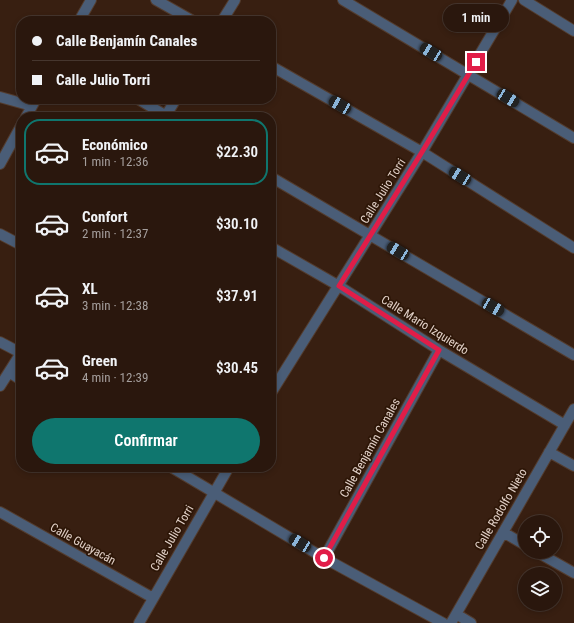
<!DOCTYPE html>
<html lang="es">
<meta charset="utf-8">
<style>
:root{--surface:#2a170d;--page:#36241b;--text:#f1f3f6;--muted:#a59f9d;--line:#46362e;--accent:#0f766e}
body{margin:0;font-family:"Roboto Condensed",sans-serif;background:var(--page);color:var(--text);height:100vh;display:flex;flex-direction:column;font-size:15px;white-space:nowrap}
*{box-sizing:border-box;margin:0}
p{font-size:13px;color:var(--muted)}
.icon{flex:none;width:22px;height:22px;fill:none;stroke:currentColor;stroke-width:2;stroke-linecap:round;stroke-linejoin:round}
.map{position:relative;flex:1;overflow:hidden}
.side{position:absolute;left:16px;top:112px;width:260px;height:360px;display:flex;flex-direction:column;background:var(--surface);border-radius:16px;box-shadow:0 2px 6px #0003,0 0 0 1px var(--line)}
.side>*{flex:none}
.hud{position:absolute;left:16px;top:16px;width:260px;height:88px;border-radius:16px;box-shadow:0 2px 6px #0003,0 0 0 1px var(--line);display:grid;align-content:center;height:88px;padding:0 16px;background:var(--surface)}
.controls{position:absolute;left:518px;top:515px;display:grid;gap:8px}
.controls a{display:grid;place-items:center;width:44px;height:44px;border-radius:50%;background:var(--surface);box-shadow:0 2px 6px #0003,0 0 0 1px var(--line);font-size:20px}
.end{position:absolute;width:18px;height:18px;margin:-9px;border:5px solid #e11d48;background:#fff;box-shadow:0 0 0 2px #fff}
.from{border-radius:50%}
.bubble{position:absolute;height:28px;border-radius:14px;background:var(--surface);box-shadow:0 2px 6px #0003,0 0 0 1px var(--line);font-size:13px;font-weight:600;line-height:28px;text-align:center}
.car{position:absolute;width:12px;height:24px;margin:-12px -6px;border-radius:5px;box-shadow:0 0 3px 1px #0007;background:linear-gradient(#222 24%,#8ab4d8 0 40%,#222 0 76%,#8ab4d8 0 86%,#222 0)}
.hud b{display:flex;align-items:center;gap:14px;height:38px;font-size:15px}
.hud b+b{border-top:1px solid var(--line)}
.hud i{width:10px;height:10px;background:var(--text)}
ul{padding:7px 0 0;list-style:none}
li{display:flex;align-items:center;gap:12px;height:66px;margin:0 8px 6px;padding:0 8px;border:2px solid transparent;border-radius:16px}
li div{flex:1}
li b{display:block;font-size:15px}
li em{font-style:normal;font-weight:600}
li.selected{border-color:var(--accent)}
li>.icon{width:36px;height:36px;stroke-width:1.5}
.cta{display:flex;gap:8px;margin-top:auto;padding:8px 16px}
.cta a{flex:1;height:46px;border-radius:24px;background:var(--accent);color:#fff;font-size:16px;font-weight:600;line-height:46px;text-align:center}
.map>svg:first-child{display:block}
</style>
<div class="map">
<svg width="574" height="623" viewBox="0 0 574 623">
<rect width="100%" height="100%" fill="#381f11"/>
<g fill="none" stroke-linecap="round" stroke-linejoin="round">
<g stroke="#533c2e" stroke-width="12">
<path id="minor" d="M 156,0 L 193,21
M 343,0 L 574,138
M 524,0 L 574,31
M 79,21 L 91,0
M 222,21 L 235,0
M 271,66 L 422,152 L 574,248
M 0,97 L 32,106
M 138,99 L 168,117
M 26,117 L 36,99
M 165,117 L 176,99
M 0,164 L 21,126
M 271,177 L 574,355
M 0,234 L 21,245
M 271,247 L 339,286 L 439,350 L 565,425
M 0,342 L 21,353
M 9,372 L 21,380
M 0,386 L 21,353
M 271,393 L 422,152 L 512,0
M 549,452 L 574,466
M 171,467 L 324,558 L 443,623
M 0,512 L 153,598
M 503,532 L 525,545
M 537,552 L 574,573
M 324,558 L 439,350
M 456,614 L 471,623
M 139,623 L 229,467
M 451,623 L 574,409"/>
</g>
<use href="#minor" stroke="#4a5d77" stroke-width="10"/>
</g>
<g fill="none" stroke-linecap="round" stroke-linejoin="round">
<path stroke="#e11d48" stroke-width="5" d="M 324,558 L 439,350 L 339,286 L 422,152 L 476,62"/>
</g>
<g text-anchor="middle" stroke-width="3.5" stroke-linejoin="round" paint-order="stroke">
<g font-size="12" fill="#e3d2c9" stroke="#2d1607">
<text transform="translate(383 191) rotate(-58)" y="4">Calle Julio Torri</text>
<text transform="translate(425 325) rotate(32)" y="4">Calle Mario Izquierdo</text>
<text transform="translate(370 448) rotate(-61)" y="4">Calle Benjamín Canales</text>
<text transform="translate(501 509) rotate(-60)" y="4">Calle Rodolfo Nieto</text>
<text transform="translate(172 538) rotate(-60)" y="4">Calle Julio Torri</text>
<text transform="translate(83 544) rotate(29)" y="4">Calle Guayacán</text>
</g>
</g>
</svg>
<div class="controls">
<a><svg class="icon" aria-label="locate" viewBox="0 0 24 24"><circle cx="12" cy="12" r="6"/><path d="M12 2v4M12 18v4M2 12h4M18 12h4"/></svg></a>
<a><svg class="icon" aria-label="layers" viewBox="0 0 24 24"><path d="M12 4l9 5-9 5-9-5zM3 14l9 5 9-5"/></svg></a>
</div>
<i class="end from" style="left:324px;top:558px"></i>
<i class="end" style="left:476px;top:62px"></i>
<div class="bubble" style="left:443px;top:4px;width:66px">1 min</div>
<i class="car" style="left:431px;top:52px;rotate:301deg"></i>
<i class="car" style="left:508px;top:98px;rotate:121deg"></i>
<i class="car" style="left:340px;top:105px;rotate:300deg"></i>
<i class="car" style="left:460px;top:176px;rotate:302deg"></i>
<i class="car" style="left:398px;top:251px;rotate:301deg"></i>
<i class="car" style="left:493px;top:307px;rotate:120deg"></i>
<i class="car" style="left:300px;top:543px;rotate:301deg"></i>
<div class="hud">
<b><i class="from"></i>Calle Benjamín Canales</b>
<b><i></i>Calle Julio Torri</b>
</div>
<section class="side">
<ul>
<li class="selected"><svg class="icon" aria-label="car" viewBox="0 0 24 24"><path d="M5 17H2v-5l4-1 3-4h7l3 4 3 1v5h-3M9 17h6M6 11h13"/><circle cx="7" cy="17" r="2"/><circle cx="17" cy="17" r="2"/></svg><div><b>Económico</b><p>1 min · 12:36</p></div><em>$22.30</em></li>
<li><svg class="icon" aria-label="car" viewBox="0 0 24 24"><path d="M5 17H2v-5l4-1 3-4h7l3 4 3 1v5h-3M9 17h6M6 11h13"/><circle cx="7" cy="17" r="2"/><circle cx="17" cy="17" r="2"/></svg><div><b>Confort</b><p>2 min · 12:37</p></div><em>$30.10</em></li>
<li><svg class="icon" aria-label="car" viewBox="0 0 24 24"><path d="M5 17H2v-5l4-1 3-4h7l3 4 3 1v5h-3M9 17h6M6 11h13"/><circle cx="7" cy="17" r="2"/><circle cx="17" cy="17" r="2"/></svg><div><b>XL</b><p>3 min · 12:38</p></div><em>$37.91</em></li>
<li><svg class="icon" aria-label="car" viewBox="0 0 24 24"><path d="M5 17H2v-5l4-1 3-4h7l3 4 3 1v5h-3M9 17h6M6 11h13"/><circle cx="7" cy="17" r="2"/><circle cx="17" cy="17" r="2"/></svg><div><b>Green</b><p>4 min · 12:39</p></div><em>$30.45</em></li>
</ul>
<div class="cta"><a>Confirmar</a></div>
</section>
</div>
